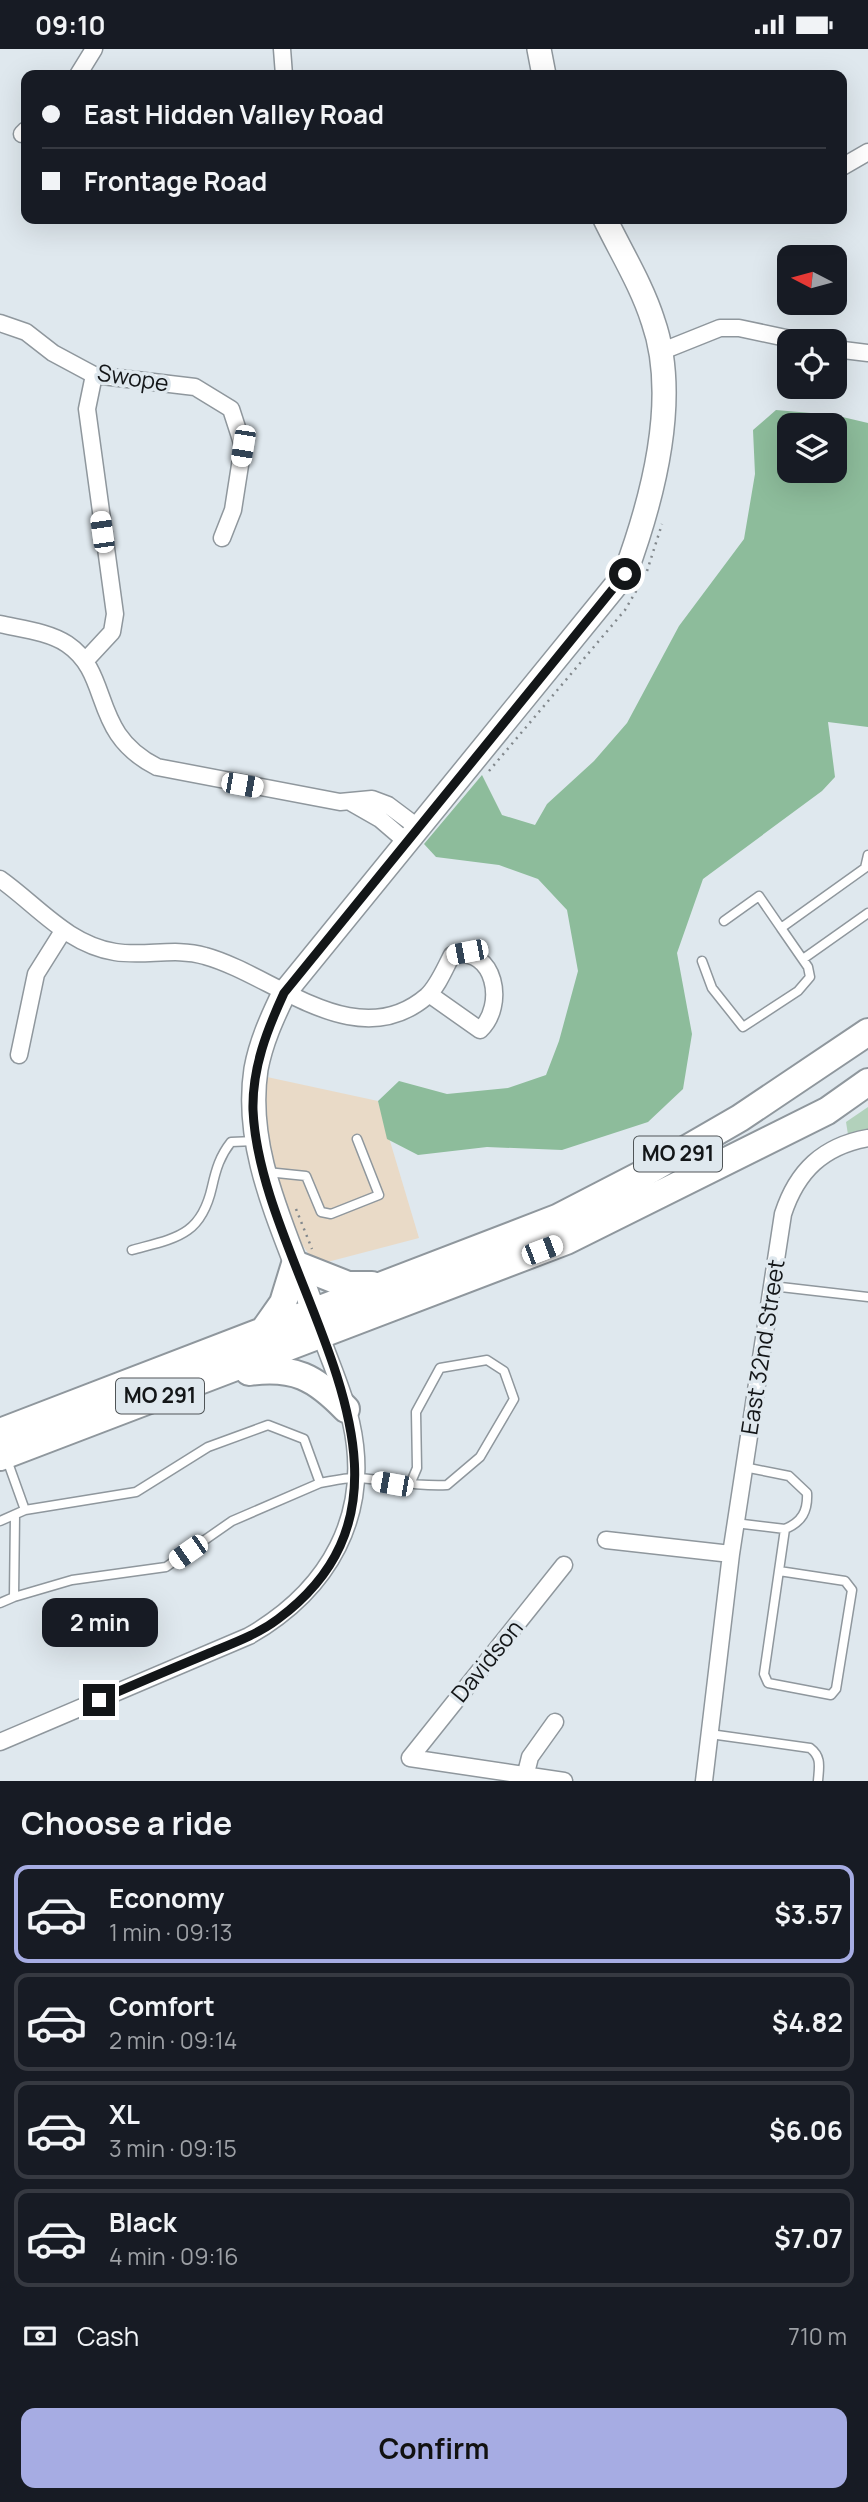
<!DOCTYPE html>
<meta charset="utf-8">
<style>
:root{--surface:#171b24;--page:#242831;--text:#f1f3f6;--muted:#9ea1a6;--line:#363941;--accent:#a6ace3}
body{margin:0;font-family:Manrope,sans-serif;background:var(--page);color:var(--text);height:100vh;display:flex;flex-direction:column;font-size:26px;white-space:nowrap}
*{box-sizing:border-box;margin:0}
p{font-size:23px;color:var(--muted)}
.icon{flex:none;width:38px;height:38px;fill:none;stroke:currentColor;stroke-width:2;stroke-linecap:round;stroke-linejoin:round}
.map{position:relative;height:1732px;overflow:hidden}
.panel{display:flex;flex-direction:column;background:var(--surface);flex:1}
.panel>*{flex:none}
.top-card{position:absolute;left:21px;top:21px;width:826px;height:154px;border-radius:14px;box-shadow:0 7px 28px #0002;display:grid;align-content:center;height:154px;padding:0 21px;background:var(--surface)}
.needle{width:46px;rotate:276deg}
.buttons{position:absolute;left:777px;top:196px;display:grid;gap:14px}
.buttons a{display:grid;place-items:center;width:70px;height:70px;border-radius:14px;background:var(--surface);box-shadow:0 7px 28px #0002;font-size:35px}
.end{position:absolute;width:32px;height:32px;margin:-16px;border:9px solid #131618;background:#fff;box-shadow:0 0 0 4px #fff}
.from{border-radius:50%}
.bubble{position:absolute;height:49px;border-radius:14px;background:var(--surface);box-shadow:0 7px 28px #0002;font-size:23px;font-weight:700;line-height:49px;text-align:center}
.car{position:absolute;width:21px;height:42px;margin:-21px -10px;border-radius:9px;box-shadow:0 0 5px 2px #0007;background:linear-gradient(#fff 24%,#345 0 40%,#fff 0 76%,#345 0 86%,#fff 0)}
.top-card b{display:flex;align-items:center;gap:24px;height:66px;font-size:26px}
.top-card b+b{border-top:2px solid var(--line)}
.top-card i{width:18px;height:18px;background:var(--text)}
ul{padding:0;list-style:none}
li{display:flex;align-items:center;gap:21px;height:98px;margin:0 14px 10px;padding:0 7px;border:4px solid var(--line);border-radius:14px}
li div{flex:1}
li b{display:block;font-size:26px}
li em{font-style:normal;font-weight:700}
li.selected{border-color:var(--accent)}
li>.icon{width:63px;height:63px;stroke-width:1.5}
h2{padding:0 21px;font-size:32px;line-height:84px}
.pay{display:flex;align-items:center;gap:18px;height:77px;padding:0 21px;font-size:26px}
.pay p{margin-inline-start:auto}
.primary-button{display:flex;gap:14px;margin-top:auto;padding:14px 21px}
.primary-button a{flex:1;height:80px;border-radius:14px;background:var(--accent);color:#111;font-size:28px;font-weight:700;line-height:80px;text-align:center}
.status{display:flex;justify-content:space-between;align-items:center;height:49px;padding:0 35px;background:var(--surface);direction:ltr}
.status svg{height:19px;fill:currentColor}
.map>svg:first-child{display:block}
</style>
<div class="status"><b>09:10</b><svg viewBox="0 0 49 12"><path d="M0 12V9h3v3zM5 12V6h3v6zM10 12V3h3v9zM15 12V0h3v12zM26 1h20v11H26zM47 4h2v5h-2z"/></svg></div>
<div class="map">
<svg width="868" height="1732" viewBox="0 0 868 1732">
<rect width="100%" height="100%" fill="#dfe8ee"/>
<path fill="#e9dac7" d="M 267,1028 L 378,1052 L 419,1189 L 316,1216 L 301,1194 L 270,1108 L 264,1053 Z"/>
<path fill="#b2d1bb" d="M 868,1058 L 868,1089 L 849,1092 L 846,1073 Z"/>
<path fill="#8dbc9b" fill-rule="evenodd" d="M 776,361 L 834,366 L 868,374 L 868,678 L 828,673 L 835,728 L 822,742 L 703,830 L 677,904 L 692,985 L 683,1040 L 648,1073 L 562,1101 L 487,1098 L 418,1106 L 387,1090 L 378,1052 L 399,1032 L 447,1045 L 508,1039 L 546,1026 L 559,992 L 578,922 L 567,861 L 538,830 L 499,816 L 436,808 L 424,795 L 482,726 L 502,766 L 535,776 L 547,755 L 594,712 L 627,674 L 679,577 L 744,490 L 755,425 L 753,381 ZM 789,376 L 835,376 L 835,422 L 789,422 Z"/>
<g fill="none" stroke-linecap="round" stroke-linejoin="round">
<g stroke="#8f979d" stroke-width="11">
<path id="service" d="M 724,872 L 759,847 L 781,879
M 803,910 L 868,864
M 702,912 L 712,939 L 743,978 L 798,942 L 810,928 L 808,918 L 781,879 L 865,819 L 868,806
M 267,1123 L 306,1127 L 321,1163 L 331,1165 L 379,1146 L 357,1090
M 132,1201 C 176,1189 201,1187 212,1138 C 216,1120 220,1107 231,1093 L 255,1092
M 772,1237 L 868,1248
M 25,1461 L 136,1443 L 208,1398 L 268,1376 L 304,1390 L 320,1434 C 332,1432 346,1428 359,1429 C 388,1431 417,1438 447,1436 L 480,1408 L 514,1350 L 504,1322 L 487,1311 L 440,1319 L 416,1363 L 417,1419 L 411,1433
M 0,1472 L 25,1461 L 6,1408
M 735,1474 L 785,1480 C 802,1473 808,1462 807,1444 L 789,1427 L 744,1418
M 779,1522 L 845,1532 L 852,1541 L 836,1640 L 831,1646 L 768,1634 L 764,1625 L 785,1480
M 14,1548 L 72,1531 L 166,1518 L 232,1472 L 320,1434
M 0,1554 L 14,1548 L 15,1466
M 710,1685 L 810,1699 C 822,1708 819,1718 818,1732"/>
</g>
<g stroke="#8f979d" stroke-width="19">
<path id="minor" d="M 282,0 L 284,26
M 78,26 L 94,0
M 22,85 L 26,81
M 842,118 L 868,103
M 0,274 L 26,283 L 53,304 L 94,326 L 195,338 L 231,360 L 243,397 L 233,461 L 222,489
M 835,300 L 868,304
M 660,303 L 720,279 L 739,279 L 800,292
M 0,575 C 22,580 49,583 67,595 C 113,626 89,684 157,718 L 340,753 L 372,750 L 388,756 L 420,780
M 86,611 L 112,583 L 115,565 L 87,360 L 94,326
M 352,754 L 380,770 L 408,794
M 0,830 C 38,857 67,895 115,903 C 145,908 175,898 205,907 C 274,926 356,1008 427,947 C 438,937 445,919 452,906 C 496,897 506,957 480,981 L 429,945
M 19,1006 L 36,925 L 63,882
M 606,1491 L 731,1505
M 0,1693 L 249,1587 C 329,1541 372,1466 351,1373 C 344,1344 331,1315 321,1287
M 410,1709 L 564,1516
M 410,1709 L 564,1732
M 524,1732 L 530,1708 L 555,1673
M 704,1732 L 731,1505 L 783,1165 C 797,1122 823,1097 868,1089"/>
</g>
<g stroke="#8f979d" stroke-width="26">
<path id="secondary" d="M 539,0 L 544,26
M 319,1280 C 294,1196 242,1111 256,1020 C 261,993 272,969 284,944 L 625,525 C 652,452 680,349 653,272 C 642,237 621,203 605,170"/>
</g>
<g stroke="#8f979d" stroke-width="30">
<path id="trunk" d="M 264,1281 L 283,1254 L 295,1215 L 348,1236 L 372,1236
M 249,1323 C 294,1317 315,1328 346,1360
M 0,1383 L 557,1169 L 650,1121 L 740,1069 L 868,983
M 0,1408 L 566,1192 L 827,1062 L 868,1033"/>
</g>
<path stroke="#82888c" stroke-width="2.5" stroke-dasharray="2 5" stroke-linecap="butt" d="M 647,522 L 662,475
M 489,722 L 625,561 L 639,537
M 296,1160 L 312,1200"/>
<use href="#service" stroke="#fff" stroke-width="8"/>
<use href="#minor" stroke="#fff" stroke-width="16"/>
<use href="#secondary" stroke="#fff" stroke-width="23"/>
<use href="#trunk" stroke="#fff" stroke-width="26"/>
</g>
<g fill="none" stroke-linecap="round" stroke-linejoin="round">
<path stroke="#131618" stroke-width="9" d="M 99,1651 C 135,1635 171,1620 207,1605 C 231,1595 257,1586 278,1570 C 461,1434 260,1227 253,1061 C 252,1019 267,981 284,944 L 625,525"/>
</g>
<g text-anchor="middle" stroke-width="7" stroke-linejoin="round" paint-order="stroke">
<g fill="#dfe8ee" stroke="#505558" stroke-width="2">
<rect x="634" y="1087.5" width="88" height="35" rx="5"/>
<rect x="116" y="1329.5" width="88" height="35" rx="5"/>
</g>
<g font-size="21" font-weight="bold" fill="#131618">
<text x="678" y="1112">MO 291</text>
<text x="160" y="1354">MO 291</text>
</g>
<g font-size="23" fill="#131618" stroke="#dfe8ee">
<text transform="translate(133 329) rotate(9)" y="8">Swope</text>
<text transform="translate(763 1298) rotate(-81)" y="8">East 32nd Street</text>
<text transform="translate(487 1612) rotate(-51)" y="8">Davidson</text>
</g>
</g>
</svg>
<div class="buttons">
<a><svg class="needle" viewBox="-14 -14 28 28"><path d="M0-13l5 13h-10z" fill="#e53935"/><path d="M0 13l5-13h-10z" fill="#9ea1a6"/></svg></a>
<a><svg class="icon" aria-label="locate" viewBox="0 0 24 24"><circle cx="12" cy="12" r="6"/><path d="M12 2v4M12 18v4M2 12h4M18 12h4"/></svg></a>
<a><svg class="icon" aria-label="layers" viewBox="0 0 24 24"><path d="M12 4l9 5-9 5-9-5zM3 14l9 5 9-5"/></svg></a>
</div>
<i class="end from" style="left:625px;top:525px"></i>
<i class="end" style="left:99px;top:1651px"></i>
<div class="bubble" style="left:42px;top:1549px;width:116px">2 min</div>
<i class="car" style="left:243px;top:397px;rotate:189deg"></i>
<i class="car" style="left:102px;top:483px;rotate:352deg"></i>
<i class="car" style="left:242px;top:736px;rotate:100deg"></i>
<i class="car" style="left:467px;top:903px;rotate:259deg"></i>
<i class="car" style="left:542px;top:1201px;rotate:69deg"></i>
<i class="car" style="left:392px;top:1435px;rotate:280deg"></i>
<i class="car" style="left:188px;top:1503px;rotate:235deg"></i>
<div class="top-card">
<b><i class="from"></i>East Hidden Valley Road</b>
<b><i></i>Frontage Road</b>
</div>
</div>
<section class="panel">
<h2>Choose a ride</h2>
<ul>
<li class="selected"><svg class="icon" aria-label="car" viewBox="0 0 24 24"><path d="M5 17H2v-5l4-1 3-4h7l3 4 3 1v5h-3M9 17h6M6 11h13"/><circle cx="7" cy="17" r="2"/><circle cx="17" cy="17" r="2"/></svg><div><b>Economy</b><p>1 min · 09:13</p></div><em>$3.57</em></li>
<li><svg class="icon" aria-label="car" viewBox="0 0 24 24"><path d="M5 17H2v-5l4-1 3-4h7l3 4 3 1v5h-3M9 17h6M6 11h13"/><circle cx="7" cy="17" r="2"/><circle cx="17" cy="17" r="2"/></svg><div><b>Comfort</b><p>2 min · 09:14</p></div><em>$4.82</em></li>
<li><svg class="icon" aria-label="car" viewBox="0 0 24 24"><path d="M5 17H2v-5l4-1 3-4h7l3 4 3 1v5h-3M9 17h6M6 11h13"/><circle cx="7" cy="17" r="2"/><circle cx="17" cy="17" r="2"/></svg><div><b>XL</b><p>3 min · 09:15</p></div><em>$6.06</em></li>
<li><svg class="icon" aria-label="car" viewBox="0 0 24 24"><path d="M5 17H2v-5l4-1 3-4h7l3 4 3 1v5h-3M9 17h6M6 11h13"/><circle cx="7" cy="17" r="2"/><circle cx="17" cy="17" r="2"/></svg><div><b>Black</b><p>4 min · 09:16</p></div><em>$7.07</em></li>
</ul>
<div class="pay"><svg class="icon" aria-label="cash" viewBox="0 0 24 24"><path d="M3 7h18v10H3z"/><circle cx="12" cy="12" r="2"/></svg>Cash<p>710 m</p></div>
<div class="primary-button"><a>Confirm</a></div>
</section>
